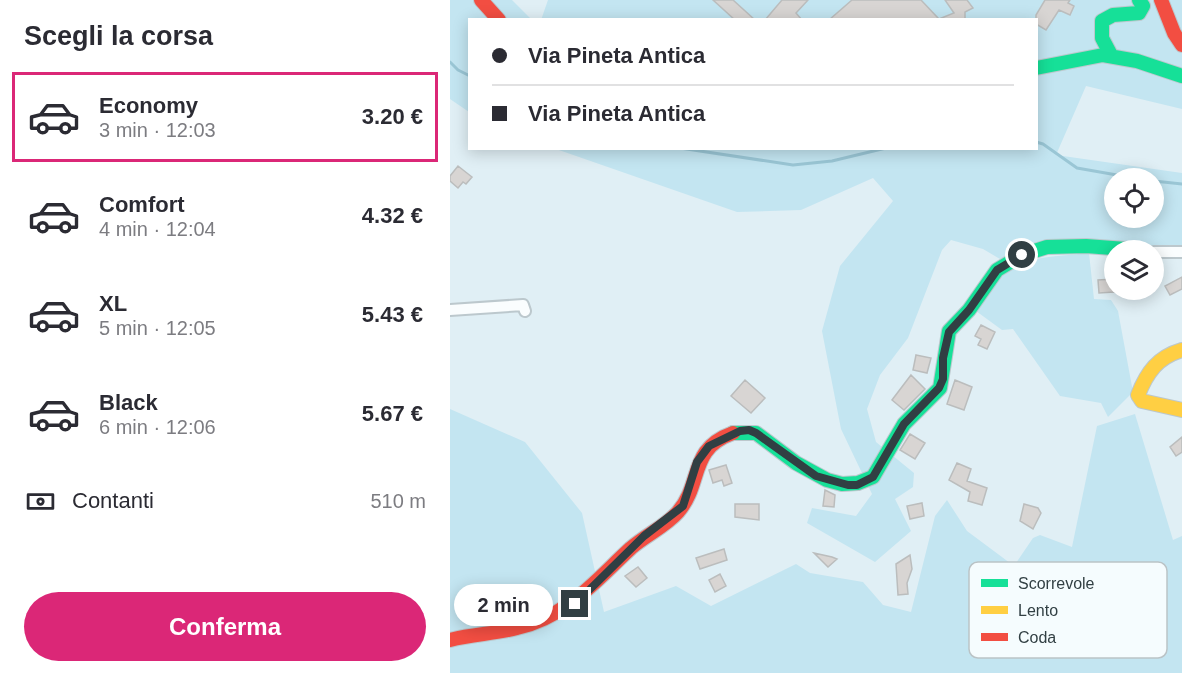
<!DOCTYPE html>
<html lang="it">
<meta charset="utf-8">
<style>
:root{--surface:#fff;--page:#f7f7f7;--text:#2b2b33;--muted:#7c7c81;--line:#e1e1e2;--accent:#db2777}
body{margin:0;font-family:Arial,sans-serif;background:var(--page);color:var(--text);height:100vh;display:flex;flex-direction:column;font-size:22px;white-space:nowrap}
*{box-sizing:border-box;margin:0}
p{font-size:20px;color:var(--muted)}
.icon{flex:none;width:33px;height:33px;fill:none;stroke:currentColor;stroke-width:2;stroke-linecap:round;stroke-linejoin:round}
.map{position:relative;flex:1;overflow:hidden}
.details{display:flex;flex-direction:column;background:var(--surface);width:450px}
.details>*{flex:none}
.banner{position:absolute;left:18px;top:18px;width:570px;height:132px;border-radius:0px;box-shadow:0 3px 15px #0003;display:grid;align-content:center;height:132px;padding:0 24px;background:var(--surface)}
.buttons{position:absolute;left:654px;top:168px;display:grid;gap:12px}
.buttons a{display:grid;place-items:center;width:60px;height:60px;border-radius:50%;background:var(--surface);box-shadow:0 3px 15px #0003;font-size:30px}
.end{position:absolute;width:27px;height:27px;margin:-14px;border:8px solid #313f43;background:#fff;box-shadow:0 0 0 3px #fff}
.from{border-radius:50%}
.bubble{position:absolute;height:42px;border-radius:21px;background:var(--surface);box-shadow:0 3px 15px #0003;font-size:20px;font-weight:600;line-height:42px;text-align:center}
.banner b{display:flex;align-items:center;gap:21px;height:57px;font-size:22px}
.banner b+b{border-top:2px solid var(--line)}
.banner i{width:15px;height:15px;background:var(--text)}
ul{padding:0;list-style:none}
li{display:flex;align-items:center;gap:18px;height:90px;margin:0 12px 9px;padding:0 12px;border:3px solid transparent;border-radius:0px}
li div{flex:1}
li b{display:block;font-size:22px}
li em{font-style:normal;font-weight:600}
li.on{border-color:var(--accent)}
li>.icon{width:54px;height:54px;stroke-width:1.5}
h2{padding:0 24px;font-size:27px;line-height:72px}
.pay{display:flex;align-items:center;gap:15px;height:66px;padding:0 24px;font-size:22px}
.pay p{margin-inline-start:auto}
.button{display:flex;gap:12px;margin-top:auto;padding:12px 24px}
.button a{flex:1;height:69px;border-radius:36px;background:var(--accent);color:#fff;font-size:24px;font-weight:600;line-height:69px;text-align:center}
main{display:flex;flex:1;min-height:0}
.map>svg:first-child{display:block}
</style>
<main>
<section class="details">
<h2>Scegli la corsa</h2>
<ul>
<li class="on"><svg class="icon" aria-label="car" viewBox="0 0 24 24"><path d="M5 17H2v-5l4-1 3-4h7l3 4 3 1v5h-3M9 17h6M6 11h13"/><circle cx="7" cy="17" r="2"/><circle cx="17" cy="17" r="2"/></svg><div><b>Economy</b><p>3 min · 12:03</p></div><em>3.20 €</em></li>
<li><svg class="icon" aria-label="car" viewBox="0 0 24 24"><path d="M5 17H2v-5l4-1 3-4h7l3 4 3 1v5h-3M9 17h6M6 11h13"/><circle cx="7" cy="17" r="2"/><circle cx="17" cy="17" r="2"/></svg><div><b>Comfort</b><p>4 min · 12:04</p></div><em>4.32 €</em></li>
<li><svg class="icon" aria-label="car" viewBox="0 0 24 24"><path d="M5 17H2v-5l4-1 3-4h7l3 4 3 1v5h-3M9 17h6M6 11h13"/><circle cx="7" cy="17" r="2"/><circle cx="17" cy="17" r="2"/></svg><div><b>XL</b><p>5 min · 12:05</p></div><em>5.43 €</em></li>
<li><svg class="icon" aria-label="car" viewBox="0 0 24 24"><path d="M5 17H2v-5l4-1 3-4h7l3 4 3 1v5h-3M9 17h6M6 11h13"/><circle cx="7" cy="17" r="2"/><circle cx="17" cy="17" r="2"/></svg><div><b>Black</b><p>6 min · 12:06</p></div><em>5.67 €</em></li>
</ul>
<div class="pay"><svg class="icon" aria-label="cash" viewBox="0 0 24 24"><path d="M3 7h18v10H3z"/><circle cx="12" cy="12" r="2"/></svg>Contanti<p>510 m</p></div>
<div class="button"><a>Conferma</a></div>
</section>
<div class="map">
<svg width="732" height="673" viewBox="0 0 732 673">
<rect width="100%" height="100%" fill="#e0eff5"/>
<path fill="#c3e5f1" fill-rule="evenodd" d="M 0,0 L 62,0 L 81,19 L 20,20 L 19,112 L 0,99 Z
M 98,0 L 732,0 L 732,109 L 636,86 L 606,155 L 732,173 L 732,245 L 699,248 L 626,242 L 582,247 L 550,259 L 533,249 L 501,240 L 492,250 L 458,338 L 430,375 L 417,409 L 426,442 L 464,473 L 463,487 L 445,499 L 461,531 L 425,562 L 357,523 L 362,508 L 406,516 L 422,494 L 391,429 L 372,331 L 390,266 L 443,201 L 423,178 L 351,210 L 287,212 L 106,149 L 586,148 L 586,20 L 91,20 ZM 664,178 L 704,178 L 704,218 L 664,218 Z
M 639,253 L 644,299 L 661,300 L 668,311 L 683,392 L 658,417 L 651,403 L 610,396 L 563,329 L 552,330 L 526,311 C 530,303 533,292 539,285 C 564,255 604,257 639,253 Z
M 0,409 L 75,442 L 132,513 L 154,612 L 226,586 L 261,606 L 346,564 L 360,573 L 413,582 L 433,605 L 461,612 L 485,516 L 497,500 L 517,531 L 564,566 L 583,538 L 590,535 L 622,547 L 647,426 L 685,414 L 723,540 L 732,536 L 732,673 L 0,673 Z"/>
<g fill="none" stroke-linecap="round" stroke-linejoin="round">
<path stroke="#9ac6d5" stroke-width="3" d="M 0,62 L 8,70 L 20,76
M 586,142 L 593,144 L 627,168 L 684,178
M 230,148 L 343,165 L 382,161 L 436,148
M 704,181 L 732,184"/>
</g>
<path fill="#d8d5d3" stroke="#bbbdbd" stroke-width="1.5" d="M 263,0 L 283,0 L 305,20 L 285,20 Z
M 332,0 L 358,0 L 346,13 L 352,20 L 315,20 Z
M 402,0 L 471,0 L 489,19 L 504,13 L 495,0 L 517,0 L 523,8 L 515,12 L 515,20 L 379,20 Z
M 595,0 L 620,0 L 618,3 L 624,6 L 620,15 L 609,10 L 596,30 L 586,24 L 586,15 Z
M 8,166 L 22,177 L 16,184 L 13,182 L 8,188 L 0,181 L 0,176 Z
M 732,277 L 732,289 L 720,295 L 715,286 Z
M 664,279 L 664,292 L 649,293 L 648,280 Z
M 531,325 L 545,332 L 537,349 L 528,345 L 531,339 L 525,336 Z
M 466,355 L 481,358 L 477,373 L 463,370 Z
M 461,375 L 475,389 L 454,410 L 442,400 Z
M 295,380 L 315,398 L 301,413 L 281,396 Z
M 505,380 L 522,387 L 514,410 L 497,404 Z
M 460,434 L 475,443 L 465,459 L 450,450 Z
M 732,437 L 732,452 L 726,456 L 720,447 Z
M 507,463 L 521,469 L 517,481 L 537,488 L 532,505 L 518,501 L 520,492 L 499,480 Z
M 276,465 L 282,483 L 274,486 L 272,480 L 263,483 L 259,470 Z
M 375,490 L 385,495 L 384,507 L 373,506 Z
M 472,503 L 474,516 L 460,519 L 457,506 Z
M 285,504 L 309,504 L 309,520 L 285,517 Z
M 574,504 L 588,508 L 591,513 L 583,529 L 570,521 Z
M 274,549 L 277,560 L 250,569 L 246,558 Z
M 364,553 L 382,557 L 387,559 L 378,567 Z
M 460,555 L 462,569 L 457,583 L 458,594 L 448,595 L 446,564 Z
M 188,567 L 197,578 L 186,587 L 175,576 Z
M 270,574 L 276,586 L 265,592 L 259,580 Z"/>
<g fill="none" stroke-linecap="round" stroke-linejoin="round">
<g stroke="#bcc8cd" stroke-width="14">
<path id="street" d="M 704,252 L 732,252
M 0,310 L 73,305 L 75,311"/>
</g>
<g stroke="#bcc8cd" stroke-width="16">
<path id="fast" d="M 661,55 L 652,38 L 652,21 L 663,15 L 689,13 L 693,6 L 689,0
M 586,68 L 653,55 L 687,61 L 732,76
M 283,433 L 306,433 L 346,463 L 377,480 L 392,484 L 408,483 L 423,477 L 454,424 L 490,388 L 499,331 L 519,310 L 547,270 L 572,255 L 597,247 L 636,246 L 689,250"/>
</g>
<g stroke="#bcc8cd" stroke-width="16">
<path id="slow" d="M 732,350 C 708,357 697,372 688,395 L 692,401 L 732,410"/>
</g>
<g stroke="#bcc8cd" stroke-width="16">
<path id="jam" d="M 31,0 L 49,20
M 711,0 L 724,33 L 732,45
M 0,640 C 22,634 45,634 67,628 C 118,616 145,581 181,548 C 196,535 216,526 228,512 C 253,483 238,449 283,433"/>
</g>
<use href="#street" stroke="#fafdfe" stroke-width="10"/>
<use href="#fast" stroke="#16e098" stroke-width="14"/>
<use href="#slow" stroke="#ffcf43" stroke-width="14"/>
<use href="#jam" stroke="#f24e42" stroke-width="14"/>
</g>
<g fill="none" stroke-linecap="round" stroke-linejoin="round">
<path stroke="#313f43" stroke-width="8" d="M 125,604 L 194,536 L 233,506 L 247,462 L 259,446 L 290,431 L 299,430 L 306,433 L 366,476 L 398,485 L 407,485 L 423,477 L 454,424 L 489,388 L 493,379 L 493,358 L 499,332 L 519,310 L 547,270 L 572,255"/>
</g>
<rect x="519" y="562" width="198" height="96" rx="9" fill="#f5fcfe" stroke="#bac3c6" stroke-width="1.5"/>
<rect x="531" y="579" width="27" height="8" fill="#16e098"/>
<rect x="531" y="606" width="27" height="8" fill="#ffcf43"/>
<rect x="531" y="633" width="27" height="8" fill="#f24e42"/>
<g font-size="16" fill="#313f43">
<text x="568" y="589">Scorrevole</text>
<text x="568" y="616">Lento</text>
<text x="568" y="643">Coda</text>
</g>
</svg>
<div class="buttons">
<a><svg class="icon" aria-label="locate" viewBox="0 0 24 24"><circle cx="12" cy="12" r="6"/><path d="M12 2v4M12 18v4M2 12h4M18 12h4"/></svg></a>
<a><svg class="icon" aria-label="layers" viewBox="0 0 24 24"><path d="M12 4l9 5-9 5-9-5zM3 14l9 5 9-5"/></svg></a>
</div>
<i class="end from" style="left:572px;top:255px"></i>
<i class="end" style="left:125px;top:604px"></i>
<div class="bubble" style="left:4px;top:584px;width:99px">2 min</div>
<div class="banner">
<b><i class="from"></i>Via Pineta Antica</b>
<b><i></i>Via Pineta Antica</b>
</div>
</div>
</main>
